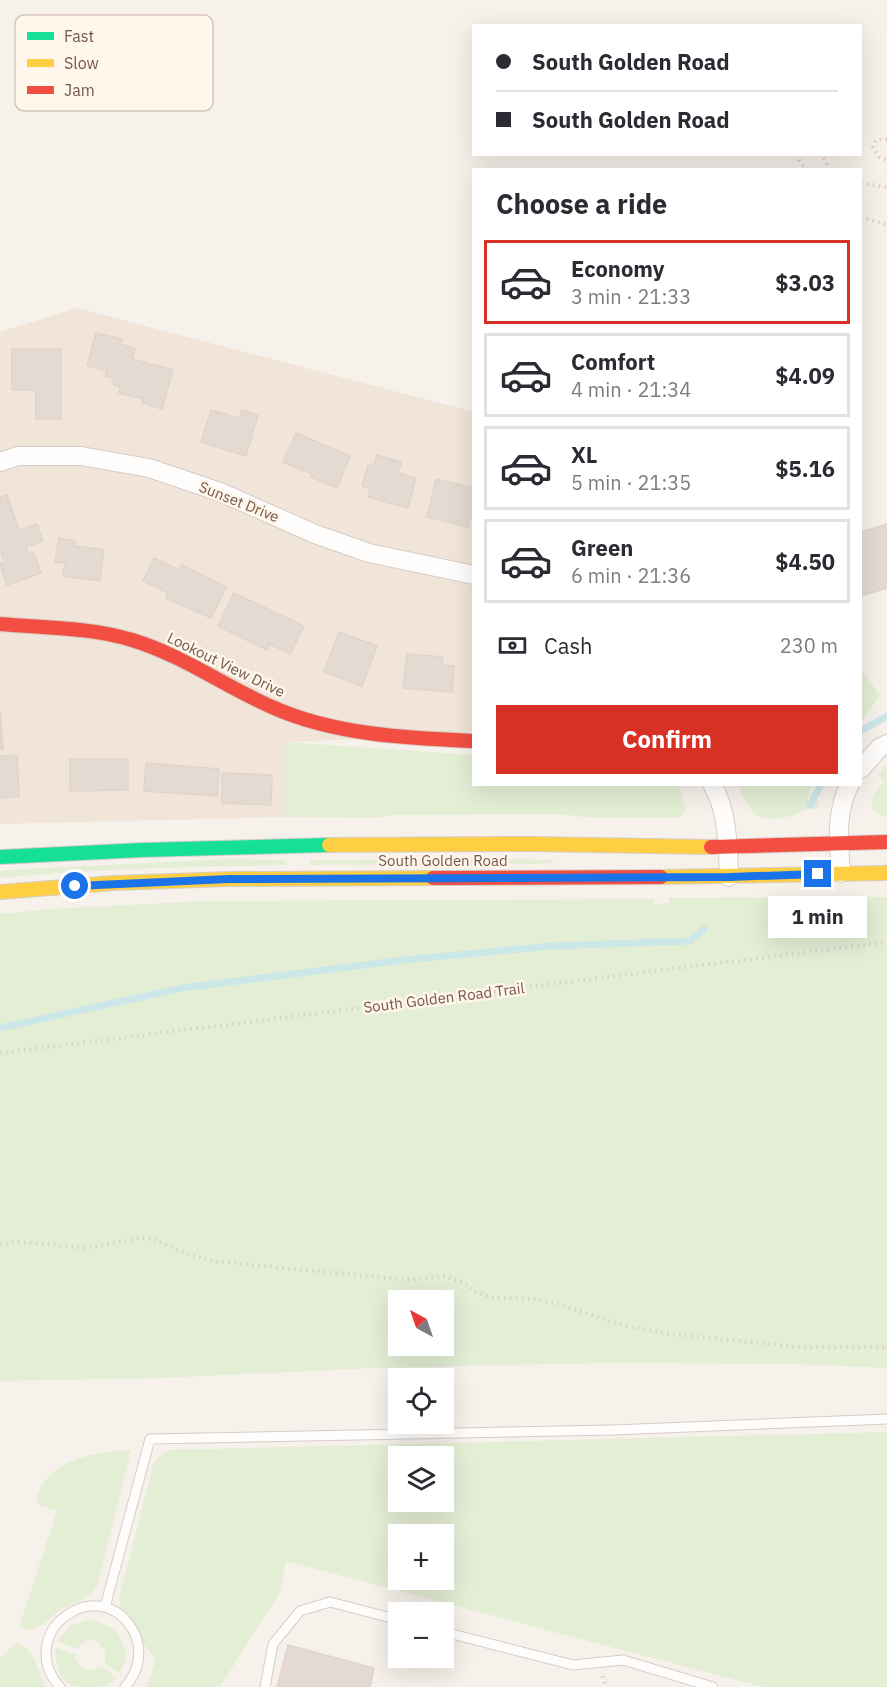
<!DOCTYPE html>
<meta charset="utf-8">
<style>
:root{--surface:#fff;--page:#f2f2f3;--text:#2b2b33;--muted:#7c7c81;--line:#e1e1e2;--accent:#d93025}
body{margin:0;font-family:"IBM Plex Sans",sans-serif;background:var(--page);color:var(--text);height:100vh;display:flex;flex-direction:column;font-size:22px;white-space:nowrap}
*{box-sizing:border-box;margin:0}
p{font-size:20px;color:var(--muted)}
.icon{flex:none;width:33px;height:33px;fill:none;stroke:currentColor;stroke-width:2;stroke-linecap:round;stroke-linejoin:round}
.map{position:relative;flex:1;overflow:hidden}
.side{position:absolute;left:472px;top:168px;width:390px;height:618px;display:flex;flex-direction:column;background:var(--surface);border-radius:0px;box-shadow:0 6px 24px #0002}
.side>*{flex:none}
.hud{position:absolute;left:472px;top:24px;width:390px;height:132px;border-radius:0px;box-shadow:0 6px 24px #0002;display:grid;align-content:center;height:132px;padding:0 24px;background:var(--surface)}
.needle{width:39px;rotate:320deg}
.controls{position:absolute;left:388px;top:1290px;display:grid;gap:12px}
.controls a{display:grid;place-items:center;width:66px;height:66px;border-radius:0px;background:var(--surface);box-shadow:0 6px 24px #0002;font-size:30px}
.end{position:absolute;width:27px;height:27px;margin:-14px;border:8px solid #1a73e8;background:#fff;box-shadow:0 0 0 3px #fff}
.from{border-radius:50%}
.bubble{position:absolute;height:42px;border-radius:0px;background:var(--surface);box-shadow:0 6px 24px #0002;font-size:20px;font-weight:700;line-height:42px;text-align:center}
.hud b{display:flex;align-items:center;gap:21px;height:57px;font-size:22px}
.hud b+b{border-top:2px solid var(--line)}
.hud i{width:15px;height:15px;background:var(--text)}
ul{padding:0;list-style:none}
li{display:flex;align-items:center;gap:18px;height:84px;margin:0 12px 9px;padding:0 12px;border:3px solid var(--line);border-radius:0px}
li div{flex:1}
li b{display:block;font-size:22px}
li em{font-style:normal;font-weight:700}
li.active{border-color:var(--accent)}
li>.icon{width:54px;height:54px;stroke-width:1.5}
h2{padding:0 24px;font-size:27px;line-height:72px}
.pay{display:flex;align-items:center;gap:15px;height:66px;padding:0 24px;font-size:22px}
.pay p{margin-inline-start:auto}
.primary-button{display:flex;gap:12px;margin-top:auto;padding:12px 24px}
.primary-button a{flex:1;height:69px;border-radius:0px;background:var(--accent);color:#fff;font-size:24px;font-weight:700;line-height:69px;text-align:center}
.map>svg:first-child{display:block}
</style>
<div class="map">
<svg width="887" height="1687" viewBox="0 0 887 1687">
<rect width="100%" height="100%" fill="#f7f1eb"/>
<path fill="#f1e4d8" d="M 77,308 L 474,412 L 474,735 L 286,742 L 286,817 L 0,824 L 0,332 Z"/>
<path fill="#e4eed5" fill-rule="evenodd" d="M 861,668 L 880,696 L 861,721 Z
M 286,742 L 474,755 L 474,784 L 679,785 L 686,810 L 679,818 L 591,818 L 558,814 L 397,815 L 370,818 L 286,817 Z
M 887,766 L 887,817 C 862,812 873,794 884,781 L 878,774 Z
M 738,785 L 811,785 L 808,800 L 812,804 L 820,800 L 817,809 L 809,808 C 798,816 766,824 755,814 C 747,807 743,793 738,785 Z
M 229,859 L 285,860 L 285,865 C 190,867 95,869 0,878 L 0,871 L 24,869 Z
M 515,859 L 553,860 L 553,863 L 534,864 L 310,865 L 311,860 Z
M 887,897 L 887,1368 L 791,1364 L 606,1363 L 375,1368 L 161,1378 L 0,1381 L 0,914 L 51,909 L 203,901 L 654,899 L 654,904 L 669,903 L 669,898 ZM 399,1300 L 444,1300 L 444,1346 L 399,1346 Z
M 887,1432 L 887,1687 L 762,1687 L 286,1561 L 280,1592 L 220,1687 L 146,1687 L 151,1676 L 155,1661 L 153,1656 L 144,1645 L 139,1631 L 121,1607 L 119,1598 L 153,1465 L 157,1459 L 168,1450 ZM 399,1456 L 444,1456 L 444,1502 L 399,1502 ZM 399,1534 L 444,1534 L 444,1580 L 399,1580 Z
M 131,1450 L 98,1582 C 88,1602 78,1599 61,1610 C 46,1619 39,1635 19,1627 L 57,1511 L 40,1506 L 36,1499 C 47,1459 95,1452 131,1450 Z
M 88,1620 C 116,1623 135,1645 120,1673 L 105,1664 L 105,1650 L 95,1640 L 85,1641 L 77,1649 L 57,1641 L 70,1626 Z
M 18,1643 C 37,1652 37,1671 46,1687 L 0,1687 L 0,1658 L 14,1645 Z
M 56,1648 L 75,1654 L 76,1661 L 86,1670 L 93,1670 L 101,1666 L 117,1678 C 108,1687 103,1687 91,1687 C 85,1687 77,1687 72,1686 C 59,1680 54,1661 56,1648 Z"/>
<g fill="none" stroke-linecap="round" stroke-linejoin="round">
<path stroke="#cce7e8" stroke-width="7" d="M 861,731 L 887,716
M 810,805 L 821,784
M 0,1028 L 182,988 L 403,960 L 552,946 L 690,941 L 704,929"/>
</g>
<path fill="#e4dad2" stroke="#e0d4cd" stroke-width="1.5" d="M 96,333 L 122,339 L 120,344 L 135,348 L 132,359 L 173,370 L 162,409 L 142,403 L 143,399 L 119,393 L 120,387 L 112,384 L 114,378 L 105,376 L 107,371 L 87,366 Z
M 12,349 L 61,349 L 61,419 L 36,419 L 36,390 L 12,390 Z
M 211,410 L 239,418 L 242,410 L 258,415 L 246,456 L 201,442 Z
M 296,433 L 350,456 L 337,488 L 311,477 L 312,474 L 283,462 Z
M 377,455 L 402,462 L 398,473 L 416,478 L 408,508 L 368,497 L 370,488 L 362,486 L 368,465 L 374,466 Z
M 436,479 L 474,488 L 474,502 L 468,527 L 427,517 Z
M 7,495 L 19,530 L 37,524 L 43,541 L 26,547 L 28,553 L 33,552 L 41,573 L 7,585 L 0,564 L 5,562 L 0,549 L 0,497 Z
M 887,524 L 887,588 L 861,596 L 861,532 Z
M 59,538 L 75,541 L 75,546 L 104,550 L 100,581 L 63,576 L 65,563 L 55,562 Z
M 154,558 L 179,570 L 182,565 L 226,587 L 211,618 L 166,598 L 168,593 L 143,581 Z
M 234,593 L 304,626 L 290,654 L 270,644 L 267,650 L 218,626 Z
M 339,632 L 377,646 L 362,686 L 324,672 Z
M 407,654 L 443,657 L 442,665 L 454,666 L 452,692 L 403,688 Z
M 0,711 L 3,750 L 0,750 Z
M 17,755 L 19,796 L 0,798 L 0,756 Z
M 70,759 L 128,759 L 128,790 L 70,791 Z
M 146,763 L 219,769 L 217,796 L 144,791 Z
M 222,773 L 272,775 L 271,805 L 222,803 Z
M 288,1645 L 374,1668 L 370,1687 L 277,1687 Z"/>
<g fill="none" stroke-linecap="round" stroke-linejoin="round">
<g stroke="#d6cdc8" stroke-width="11">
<path id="lane" d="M 105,1607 L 150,1439 L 612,1430 L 887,1419
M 444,1632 L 573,1665 L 623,1660 L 713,1687
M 60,1687 C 48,1674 43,1658 48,1640 C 51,1629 58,1621 67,1615 C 113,1582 164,1644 125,1687
M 265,1687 L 273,1644 L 300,1611 L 330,1602 L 399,1620"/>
</g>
<g stroke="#d6cdc8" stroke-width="20">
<path id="street" d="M 0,462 L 18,456 L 81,456 L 149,468 L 220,492 L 315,534 L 369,553 L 474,575
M 861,769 L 879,748 L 887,744
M 712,784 C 728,811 728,847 729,877
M 841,873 C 839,844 835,811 850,784"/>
</g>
<g stroke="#d7cdc7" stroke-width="16">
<path id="fast" d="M 0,857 L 142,850 L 329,845"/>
</g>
<g stroke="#d7cdc7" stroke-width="16">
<path id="slow" d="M 329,845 L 532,844 L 711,847
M 661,877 L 887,873
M 0,892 L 114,883 L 229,879 L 433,878"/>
</g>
<g stroke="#d7cdc7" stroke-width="16">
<path id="jam" d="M 0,624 C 44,628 89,627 132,640 C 182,655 224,686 272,707 C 334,735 407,738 474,741
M 711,847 L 887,842
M 433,878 L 661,877"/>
</g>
<path stroke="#dad1cd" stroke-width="4" stroke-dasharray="1.5 4.5" stroke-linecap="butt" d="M 887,139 L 876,140 L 873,147 L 879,157 L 887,160
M 800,154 L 799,160 L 806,170
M 819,154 L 825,160 L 829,170
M 861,183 L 887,187
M 861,217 L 887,225
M 0,1053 L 887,942
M 0,1244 L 16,1242 L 38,1243 L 87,1248 L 140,1238 L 153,1239 L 188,1254 L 212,1261 L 410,1280 L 445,1276 L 468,1285 L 475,1292 L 494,1298 L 536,1299 L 558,1304 L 622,1325 L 670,1334 L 797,1347 L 887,1347
M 603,1676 L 606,1687"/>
<use href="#lane" stroke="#fefdfc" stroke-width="9"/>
<use href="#street" stroke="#fefdfc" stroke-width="18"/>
<use href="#fast" stroke="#16e098" stroke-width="14"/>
<use href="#slow" stroke="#ffcf43" stroke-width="14"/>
<use href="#jam" stroke="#f24e42" stroke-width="14"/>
</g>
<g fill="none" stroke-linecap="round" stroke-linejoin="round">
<path stroke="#1a73e8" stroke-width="8" d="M 75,886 L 229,879 L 729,877 L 818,874"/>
</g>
<g text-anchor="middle" stroke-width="5" stroke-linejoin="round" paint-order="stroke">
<g font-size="15" fill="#775749" stroke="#fff6ec">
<text transform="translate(239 502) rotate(22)" y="5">Sunset Drive</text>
<text transform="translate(226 665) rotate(26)" y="5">Lookout View Drive</text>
<text x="443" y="866">South Golden Road</text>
<text transform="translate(444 998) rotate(-7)" y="5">South Golden Road Trail</text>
</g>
</g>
<rect x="15" y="15" width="198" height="96" rx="9" fill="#fff6ec" stroke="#d6c6bb" stroke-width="1.5"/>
<rect x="27" y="32" width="27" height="8" fill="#16e098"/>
<rect x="27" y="59" width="27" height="8" fill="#ffcf43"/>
<rect x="27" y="86" width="27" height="8" fill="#f24e42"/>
<g font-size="16" fill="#775749">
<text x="64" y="42">Fast</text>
<text x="64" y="69">Slow</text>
<text x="64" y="96">Jam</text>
</g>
</svg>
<div class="controls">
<a><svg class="needle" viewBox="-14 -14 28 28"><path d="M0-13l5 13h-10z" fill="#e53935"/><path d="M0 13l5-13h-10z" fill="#7c7c81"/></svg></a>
<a><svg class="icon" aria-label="locate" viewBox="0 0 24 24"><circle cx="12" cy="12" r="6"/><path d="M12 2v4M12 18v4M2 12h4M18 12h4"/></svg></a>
<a><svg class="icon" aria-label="layers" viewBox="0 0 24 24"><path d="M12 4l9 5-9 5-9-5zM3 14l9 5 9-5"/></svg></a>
<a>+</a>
<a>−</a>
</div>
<i class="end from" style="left:75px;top:886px"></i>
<i class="end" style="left:818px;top:874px"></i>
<div class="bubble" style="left:768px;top:896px;width:99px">1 min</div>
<div class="hud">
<b><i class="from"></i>South Golden Road</b>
<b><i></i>South Golden Road</b>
</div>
<section class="side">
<h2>Choose a ride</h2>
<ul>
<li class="active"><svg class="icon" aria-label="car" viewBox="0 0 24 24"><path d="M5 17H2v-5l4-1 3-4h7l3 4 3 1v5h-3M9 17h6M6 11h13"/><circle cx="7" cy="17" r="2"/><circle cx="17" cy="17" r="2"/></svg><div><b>Economy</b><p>3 min · 21:33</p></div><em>$3.03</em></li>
<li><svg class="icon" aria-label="car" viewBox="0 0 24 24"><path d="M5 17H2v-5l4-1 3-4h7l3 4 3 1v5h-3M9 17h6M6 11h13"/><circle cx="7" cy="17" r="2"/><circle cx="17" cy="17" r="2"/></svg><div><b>Comfort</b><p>4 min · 21:34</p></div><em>$4.09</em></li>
<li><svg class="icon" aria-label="car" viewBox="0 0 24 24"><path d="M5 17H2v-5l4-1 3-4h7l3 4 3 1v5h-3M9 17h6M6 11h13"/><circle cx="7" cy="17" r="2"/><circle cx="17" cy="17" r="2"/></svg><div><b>XL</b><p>5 min · 21:35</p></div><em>$5.16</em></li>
<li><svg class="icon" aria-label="car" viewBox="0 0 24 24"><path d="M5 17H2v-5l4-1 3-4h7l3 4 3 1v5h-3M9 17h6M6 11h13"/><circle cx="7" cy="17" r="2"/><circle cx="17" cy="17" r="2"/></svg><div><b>Green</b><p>6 min · 21:36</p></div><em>$4.50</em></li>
</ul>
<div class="pay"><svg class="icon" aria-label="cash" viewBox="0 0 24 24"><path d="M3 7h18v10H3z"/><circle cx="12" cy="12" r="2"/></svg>Cash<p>230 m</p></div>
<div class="primary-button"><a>Confirm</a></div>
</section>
</div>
